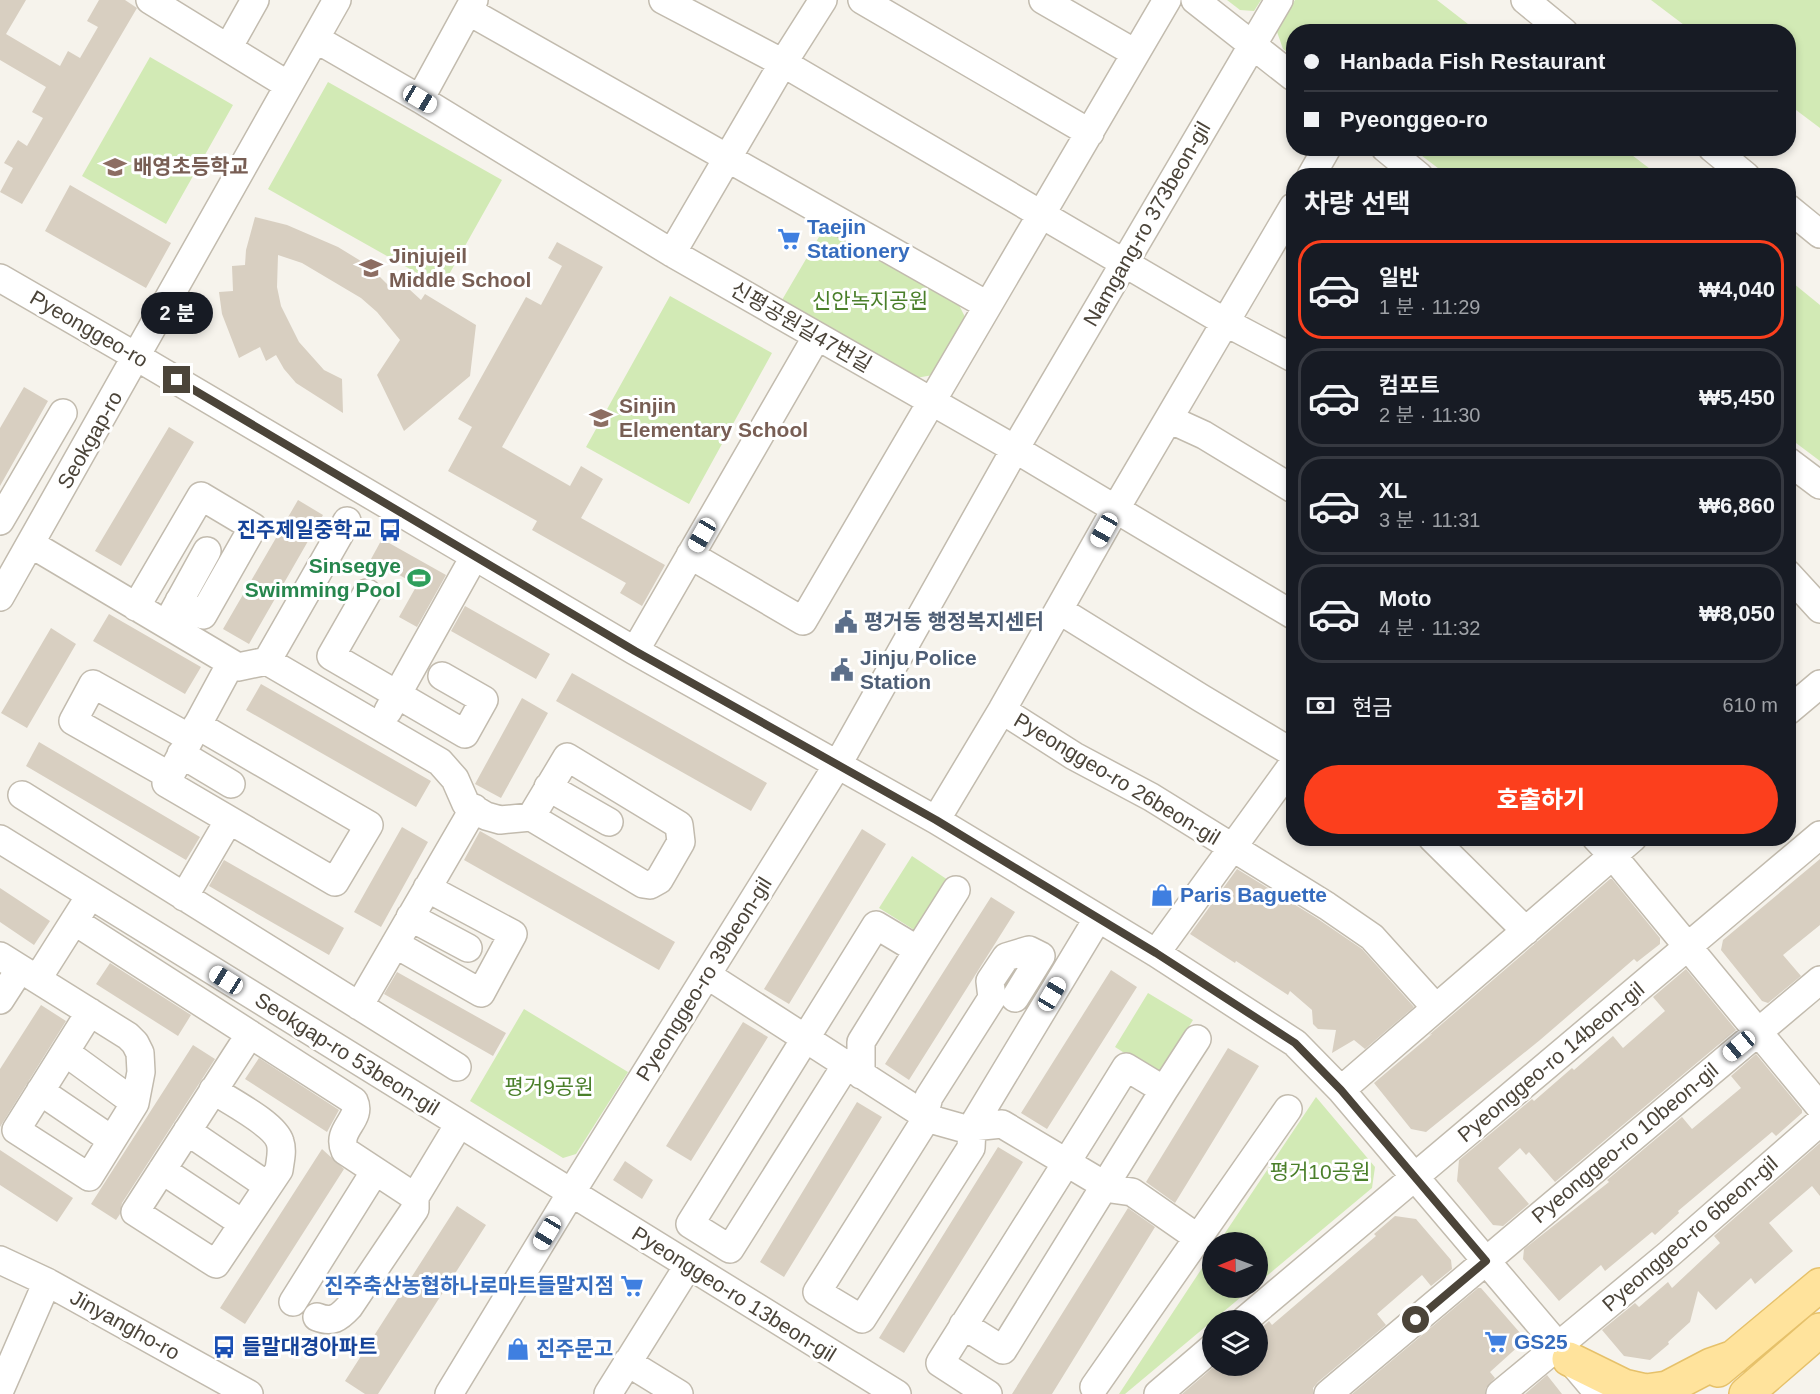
<!DOCTYPE html>
<html lang="ko">
<meta charset="utf-8">
<style>
:root{--surface:#171b24;--page:#20242c;--text:#f1f3f6;--muted:#9ea1a6;--line:#363941;--accent:#fc3f1d}
body{margin:0;font-family:Arial,"Noto Sans KR",sans-serif;background:var(--page);color:var(--text);height:100vh;display:flex;flex-direction:column;font-size:22px;white-space:nowrap}
*{box-sizing:border-box;margin:0}
p{font-size:20px;color:var(--muted)}
.icon{flex:none;width:33px;height:33px;fill:none;stroke:currentColor;stroke-width:2;stroke-linecap:round;stroke-linejoin:round}
.map{position:relative;flex:1;overflow:hidden}
.side{position:absolute;left:1286px;top:168px;width:510px;height:678px;display:flex;flex-direction:column;background:var(--surface);border-radius:24px;box-shadow:0 3px 9px #0003}
.side>*{flex:none}
.guide{position:absolute;left:1286px;top:24px;width:510px;height:132px;border-radius:24px;box-shadow:0 3px 9px #0003;display:grid;align-content:center;height:132px;padding:0 18px;background:var(--surface)}
.needle{width:39px;rotate:269deg}
.tools{position:absolute;left:1202px;top:1232px;display:grid;gap:12px}
.tools a{display:grid;place-items:center;width:66px;height:66px;border-radius:50%;background:var(--surface);box-shadow:0 3px 9px #0003;font-size:30px}
.end{position:absolute;width:27px;height:27px;margin:-14px;border:8px solid #4b4439;background:#fff;box-shadow:0 0 0 3px #fff}
.from{border-radius:50%}
.bubble{position:absolute;height:42px;border-radius:21px;background:var(--surface);box-shadow:0 3px 9px #0003;font-size:20px;font-weight:800;line-height:42px;text-align:center}
.car{position:absolute;width:18px;height:36px;margin:-18px -9px;border-radius:8px;box-shadow:0 0 4px 2px #0007;background:linear-gradient(#fff 24%,#345 0 40%,#fff 0 76%,#345 0 86%,#fff 0)}
.guide b{display:flex;align-items:center;gap:21px;height:57px;font-size:22px}
.guide b+b{border-top:2px solid var(--line)}
.guide i{width:15px;height:15px;background:var(--text)}
ul{padding:0;list-style:none}
li{display:flex;align-items:center;gap:18px;height:99px;margin:0 12px 9px;padding:0 6px;border:3px solid var(--line);border-radius:24px}
li div{flex:1}
li b{display:block;font-size:22px}
li em{font-style:normal;font-weight:800}
li.active{border-color:var(--accent)}
li>.icon{width:54px;height:54px;stroke-width:1.5}
h2{padding:0 18px;font-size:27px;line-height:72px}
.pay{display:flex;align-items:center;gap:15px;height:66px;padding:0 18px;font-size:22px}
.pay p{margin-inline-start:auto}
.primary-button{display:flex;gap:12px;margin-top:auto;padding:12px 18px}
.primary-button a{flex:1;height:69px;border-radius:36px;background:var(--accent);color:#fff;font-size:24px;font-weight:800;line-height:69px;text-align:center}
.map>svg:first-child{display:block}
</style>
<div class="map">
<svg width="1820" height="1394" viewBox="0 0 1820 1394">
<rect width="100%" height="100%" fill="#f6f3ec"/>
<path fill="#d2eab5" d="M 1227,0 L 1261,0 L 1254,11 L 1240,10 Z
M 1295,0 L 1437,0 L 1477,31 L 1293,32 L 1293,56 L 1283,49 L 1276,29 Z
M 1651,0 L 1820,0 L 1820,128 L 1788,104 L 1788,32 L 1692,31 Z
M 150,57 L 233,105 L 166,224 L 82,176 Z
M 328,82 L 502,180 L 442,287 L 268,189 Z
M 1413,149 L 1624,149 L 1658,175 L 1447,175 Z
M 826,225 L 958,303 L 966,319 L 933,375 L 916,378 L 782,300 Z
M 1788,279 L 1820,305 L 1820,461 L 1788,437 Z
M 670,296 L 772,353 L 689,504 L 586,447 Z
M 912,856 L 948,880 L 916,931 L 879,908 Z
M 1148,993 L 1193,1020 L 1159,1075 L 1115,1047 Z
M 524,1009 L 628,1072 L 576,1154 L 563,1158 L 470,1101 Z
M 1316,1097 L 1375,1167 L 1372,1188 L 1257,1284 L 1257,1242 L 1219,1242 Z
M 1212,1253 L 1212,1287 L 1253,1287 L 1125,1394 L 1119,1394 Z"/>
<path fill="#d8cfc1" d="M 0,0 L 26,0 L 6,34 L 60,66 L 68,51 L 80,58 L 98,27 L 87,21 L 99,0 L 125,0 L 137,8 L 22,204 L 0,192 L 13,168 L 4,163 L 18,140 L 27,146 L 43,118 L 32,112 L 46,87 L 0,60 Z
M 70,185 L 171,243 L 146,288 L 45,231 Z
M 255,217 L 287,225 L 338,247 L 369,266 L 390,287 L 397,278 L 421,300 L 425,294 L 476,325 L 470,376 L 404,431 L 377,375 L 400,340 L 377,312 L 361,298 L 302,263 L 278,255 L 277,287 L 281,306 L 299,342 L 324,370 L 342,379 L 343,413 L 296,383 L 284,369 L 276,355 L 266,361 L 260,347 L 239,358 L 222,314 L 219,292 L 233,291 L 232,266 L 245,265 L 246,250 Z
M 557,242 L 603,267 L 502,447 L 570,486 L 581,466 L 603,479 L 581,518 L 665,565 L 642,606 L 620,593 L 626,583 L 532,530 L 537,521 L 448,471 L 472,427 L 458,419 L 526,297 L 541,305 L 562,266 L 548,258 Z
M 24,387 L 48,401 L 0,486 L 0,428 Z
M 169,427 L 194,442 L 121,566 L 95,551 Z
M 298,500 L 323,515 L 249,644 L 223,629 Z
M 382,539 L 446,575 L 417,627 L 399,617 L 417,585 L 371,559 Z
M 465,606 L 550,654 L 536,679 L 451,631 Z
M 109,614 L 201,667 L 185,694 L 93,641 Z
M 51,628 L 76,644 L 27,728 L 1,713 Z
M 572,673 L 767,783 L 751,811 L 556,701 Z
M 261,684 L 431,781 L 416,807 L 246,710 Z
M 522,698 L 548,713 L 501,798 L 475,784 Z
M 39,742 L 200,837 L 186,860 L 26,766 Z
M 402,827 L 428,842 L 381,927 L 354,912 Z
M 862,829 L 886,844 L 789,1004 L 764,989 Z
M 480,831 L 675,942 L 659,970 L 464,860 Z
M 1820,859 L 1820,925 L 1783,955 L 1801,976 L 1768,1003 L 1762,1001 L 1721,950 L 1723,940 Z
M 224,860 L 344,928 L 329,955 L 209,886 Z
M 1237,869 L 1318,919 L 1362,949 L 1414,1007 L 1365,1049 L 1354,1040 L 1332,1053 L 1336,1030 L 1318,1029 L 1313,1024 L 1312,1010 L 1290,991 L 1288,995 L 1236,961 L 1235,963 L 1190,934 Z
M 1610,879 L 1612,879 L 1660,938 L 1660,944 L 1637,962 L 1634,959 L 1540,1040 L 1426,1132 L 1411,1129 L 1374,1083 L 1432,1034 L 1429,1035 Z
M 0,888 L 50,921 L 34,945 L 0,922 Z
M 991,897 L 1015,912 L 909,1080 L 885,1064 Z
M 110,963 L 191,1015 L 178,1036 L 96,984 Z
M 1686,969 L 1736,1030 L 1555,1182 L 1529,1152 L 1526,1155 L 1520,1148 L 1498,1168 L 1529,1204 L 1503,1226 L 1493,1225 L 1457,1181 L 1459,1160 L 1532,1099 L 1534,1101 L 1572,1068 L 1574,1070 L 1613,1036 L 1623,1048 L 1665,1011 L 1653,997 Z
M 1111,970 L 1137,987 L 1047,1129 L 1021,1113 Z
M 397,972 L 506,1033 L 493,1056 L 384,994 Z
M 41,1005 L 66,1021 L 0,1127 L 0,1069 Z
M 743,1022 L 768,1037 L 691,1161 L 666,1146 Z
M 193,1045 L 215,1059 L 122,1203 L 120,1214 L 116,1220 L 91,1204 Z
M 1228,1048 L 1259,1066 L 1175,1203 L 1146,1182 Z
M 1756,1054 L 1802,1110 L 1802,1113 L 1776,1136 L 1772,1132 L 1678,1211 L 1679,1213 L 1655,1235 L 1652,1232 L 1605,1271 L 1601,1265 L 1559,1301 L 1523,1259 L 1524,1249 L 1609,1182 L 1607,1180 L 1682,1117 L 1692,1129 L 1741,1088 L 1731,1076 Z
M 259,1058 L 339,1110 L 327,1132 L 245,1079 Z
M 857,1102 L 882,1117 L 784,1277 L 760,1262 Z
M 1820,1143 L 1820,1196 L 1812,1186 L 1769,1223 L 1793,1251 L 1755,1284 L 1751,1278 L 1716,1310 L 1698,1291 L 1690,1322 L 1668,1342 L 1669,1344 L 1650,1360 L 1624,1356 L 1602,1330 L 1635,1303 L 1639,1307 L 1668,1282 L 1672,1288 L 1720,1243 L 1714,1236 Z
M 998,1147 L 1023,1162 L 904,1353 L 879,1338 Z
M 322,1149 L 344,1169 L 245,1324 L 220,1308 Z
M 0,1150 L 73,1198 L 57,1222 L 0,1185 Z
M 625,1161 L 653,1180 L 642,1199 L 613,1180 Z
M 457,1206 L 486,1225 L 378,1394 L 365,1394 L 345,1381 Z
M 1128,1208 L 1155,1227 L 1052,1394 L 1012,1394 Z
M 1395,1216 L 1416,1219 L 1451,1260 L 1452,1269 L 1431,1286 L 1422,1275 L 1377,1314 L 1386,1325 L 1318,1382 L 1313,1388 L 1313,1394 L 1182,1394 L 1216,1365 L 1257,1365 L 1257,1332 L 1269,1321 L 1272,1325 L 1376,1236 L 1374,1234 Z
M 1478,1288 L 1481,1288 L 1521,1334 L 1522,1343 L 1490,1372 L 1495,1378 L 1486,1388 L 1485,1394 L 1352,1394 Z
M 1547,1375 L 1562,1394 L 1525,1394 Z"/>
<g fill="none" stroke-linecap="round" stroke-linejoin="round">
<g stroke="#c2bbae" stroke-width="30">
<path id="minor" d="M 150,0 L 288,85
M 663,0 L 783,63 L 1225,322 L 1293,358
M 862,0 L 1090,133
M 1043,0 L 1135,53
M 1195,0 L 1293,77
M 1525,0 L 1564,32
M 468,11 L 987,305
M 316,39 L 420,99 L 672,253 L 1015,449 L 1293,615
M 228,48 L 255,0
M 420,99 L 474,0
M 1385,148 L 1419,176
M 1712,148 L 1746,176
M 1311,176 L 1327,148
M 1788,208 L 1820,234
M 672,253 L 783,63 L 823,0
M 0,278 L 137,357 L 635,651 L 936,820 L 1156,953 L 1295,1043 L 1341,1090 L 1599,1394
M 1169,419 L 1204,435 L 1293,489
M 1788,461 L 1820,485
M 0,521 L 63,413
M 31,544 L 238,667 L 267,661 L 440,762 L 455,779 L 466,804 L 486,816 L 500,820 L 531,817 L 643,884 L 650,885 L 659,880 L 681,842 L 679,825 L 567,757 L 531,817
M 690,555 L 803,621 L 1167,0
M 1788,574 L 1820,609
M 367,593 L 331,656 L 465,734 L 484,700 L 442,676
M 0,597 L 337,0
M 136,607 L 201,496 L 253,527 L 203,615 L 179,601
M 1059,610 L 1201,698 L 1293,753
M 170,618 L 207,551
M 635,651 L 817,336
M 267,661 L 347,521
M 1002,710 L 1074,756 L 1151,797 L 1327,906 L 1372,937 L 1436,1008
M 388,711 L 474,557
M 1788,711 L 1820,684
M 197,725 L 369,825 L 335,882 L 166,783 L 231,663
M 181,754 L 231,784
M 170,776 L 73,721 L 93,684 L 190,738
M 548,787 L 609,822
M 22,795 L 457,1067
M 936,820 L 1002,710 L 1115,510 L 1293,207
M 1432,838 L 1526,931
M 1596,838 L 1613,856 L 1820,1107
M 0,839 L 897,1394
M 184,897 L 229,820
M 410,917 L 468,948
M 74,921 L 354,1101 C 363,1120 335,1129 345,1151 L 415,1197
M 395,944 L 481,993 L 513,934 L 427,888
M 918,950 L 956,890
M 1156,953 L 1293,764
M 0,956 L 128,1036 L 135,1043 L 140,1053 L 141,1072 L 135,1103 L 89,1177 L 16,1130 L 90,1012
M 707,975 L 918,1111 L 937,1121 L 962,1128 L 1002,1124 L 1111,1189 L 1132,1192 L 1198,1238
M 38,978 L 83,907
M 1015,998 L 1041,956 L 1029,950 L 1006,957 L 990,981 L 992,998 L 929,1097 L 921,1127 L 817,1292 L 862,1319 L 971,1148 L 972,1127 L 1098,918
M 0,1000 L 20,969
M 359,1006 L 474,808
M 65,1052 L 135,1103
M 846,1065 L 730,1249 L 690,1224 L 876,925 L 918,950 L 861,1042 L 861,1075
M 213,1090 C 229,1101 275,1124 280,1142 C 283,1151 280,1161 279,1170 L 216,1264 L 135,1212 L 250,1034
M 1164,1090 L 1197,1039
M 1341,1090 L 1633,838
M 40,1091 L 112,1140
M 187,1131 L 268,1186
M 162,1170 L 242,1223
M 0,1260 L 47,1282 L 249,1394
M 293,1302 L 375,1171
M 317,1317 C 332,1323 339,1318 349,1307 L 415,1209 L 415,1197 L 459,1124
M 1245,1320 L 1820,835
M 963,1325 L 1003,1350 L 1164,1090 L 1126,1067 C 1065,1166 1002,1264 940,1363 L 988,1394
M 627,1362 L 679,1394
M 1094,1387 L 1288,1109
M 0,1390 L 47,1282
M 449,1394 L 571,1193 L 838,764 L 1015,449 L 1279,0
M 608,1394 L 688,1266
M 1158,1394 L 1212,1348
M 1328,1394 L 1820,980
M 1500,1394 L 1669,1254 L 1820,1122"/>
</g>
<g stroke="#e6c16a" stroke-width="36">
<path id="major" d="M 1569,1359 L 1624,1386 L 1646,1391 L 1667,1388 L 1711,1365 L 1734,1357
M 1718,1370 L 1820,1285
M 1746,1394 L 1820,1330"/>
</g>
<use href="#minor" stroke="#fff" stroke-width="27"/>
<use href="#major" stroke="#ffe39c" stroke-width="33"/>
</g>
<g fill="none" stroke-linecap="round" stroke-linejoin="round">
<path stroke="#4b4439" stroke-width="8" d="M 177,380 L 635,651 L 936,820 L 1156,953 L 1295,1043 L 1341,1090 L 1486,1261 L 1416,1320"/>
</g>
<defs>
<g id="school-bare" transform="scale(1.8)"><path d="M0-5L7-2L0 1L-7-2ZM-4 1L0 2.5L4 1V4Q0 6-4 4Z" fill="#8d6e63" stroke="#fff" stroke-width="2.5" paint-order="stroke"/></g>
<g id="supermarket-bare" transform="scale(1.8)"><path d="M-6-5.5h2.5l.6 2H6L4.5 2H-2.5L-4.4-4H-6ZM-1.5 3.2a1.3 1.3 0 1 0 .1 0ZM3 3.2a1.3 1.3 0 1 0 .1 0Z" fill="#3f7fe0" stroke="#fff" stroke-width="2.5" paint-order="stroke"/></g>
<g id="bus-bare" transform="scale(1.8)"><path d="M-5-6H5V4H4V6H2V4H-2V6H-4V4H-5ZM-3.5-4V0h7V-4ZM-3.5 1.2v1.5H-2V1.2ZM2 1.2v1.5H3.5V1.2Z" fill="#1a4fb4" stroke="#fff" stroke-width="2.5" paint-order="stroke"/></g>
<g id="stadium-bare" transform="scale(1.8)"><path d="M0-5a6.5 5 0 1 0 0 10a6.5 5 0 1 0 0-10ZM-3.5-1.8h7v3.6h-7Z" fill="#2e9e5b" stroke="#fff" stroke-width="2.5" paint-order="stroke"/></g>
<g id="civic-bare" transform="scale(1.8)"><path d="M-.6-6.5H3V-4.5H.6V-3L4-1V1h2V6H-6V1h2V-1L-.6-3ZM-1.2 2.5V6h2.4V2.5Z" fill="#5c6f8a" stroke="#fff" stroke-width="2.5" paint-order="stroke"/></g>
<g id="shop-bare" transform="scale(1.8)"><path d="M-5-2.5h2.3a2.7 3.5 0 0 1 5.4 0H5L5.5 6h-11ZM-1.5-2.5h3a1.5 2.3 0 0 0-3 0Z" fill="#3f7fe0" stroke="#fff" stroke-width="2.5" paint-order="stroke"/></g>
</defs>
<g fill-rule="evenodd">
<use href="#school-bare" x="115" y="167"/>
<use href="#supermarket-bare" x="789" y="239"/>
<use href="#school-bare" x="371" y="268"/>
<use href="#school-bare" x="601" y="418"/>
<use href="#bus-bare" x="390" y="530"/>
<use href="#stadium-bare" x="419" y="578"/>
<use href="#civic-bare" x="846" y="622"/>
<use href="#civic-bare" x="842" y="670"/>
<use href="#shop-bare" x="1162" y="895"/>
<use href="#supermarket-bare" x="632" y="1286"/>
<use href="#supermarket-bare" x="1496" y="1342"/>
<use href="#bus-bare" x="224" y="1347"/>
<use href="#shop-bare" x="518" y="1349"/>
</g>
<g text-anchor="middle" stroke-width="6" stroke-linejoin="round" paint-order="stroke">
<g font-size="21" font-weight="bold" fill="#785e54" stroke="#fff" text-anchor="start">
<text x="133" y="174">배영초등학교</text>
<text x="389" y="263">Jinjujeil<tspan x="389" dy="24">Middle School</tspan></text>
<text x="619" y="413">Sinjin<tspan x="619" dy="24">Elementary School</tspan></text>
</g>
<g font-size="21" fill="#4b4439" stroke="#fff">
<text transform="translate(1147 224) rotate(-60)" y="7">Namgang-ro 373beon-gil</text>
<text transform="translate(801 327) rotate(30)" y="7">신평공원길47번길</text>
<text transform="translate(89 329) rotate(30)" y="7">Pyeonggeo-ro</text>
<text transform="translate(90 440) rotate(-60)" y="7">Seokgap-ro</text>
<text transform="translate(1117 779) rotate(31)" y="7">Pyeonggeo-ro 26beon-gil</text>
<text transform="translate(704 979) rotate(-58)" y="7">Pyeonggeo-ro 39beon-gil</text>
<text transform="translate(347 1054) rotate(32)" y="7">Seokgap-ro 53beon-gil</text>
<text transform="translate(1551 1062) rotate(-40)" y="7">Pyeonggeo-ro 14beon-gil</text>
<text transform="translate(1625 1143) rotate(-40)" y="7">Pyeonggeo-ro 10beon-gil</text>
<text transform="translate(1690 1234) rotate(-41)" y="7">Pyeonggeo-ro 6beon-gil</text>
<text transform="translate(734 1294) rotate(32)" y="7">Pyeonggeo-ro 13beon-gil</text>
<text transform="translate(125 1325) rotate(29)" y="7">Jinyangho-ro</text>
</g>
<g font-size="21" font-weight="bold" fill="#366cbe" stroke="#fff" text-anchor="start">
<text x="807" y="234">Taejin<tspan x="807" dy="24">Stationery</tspan></text>
<text x="1180" y="902">Paris Baguette</text>
<text x="614" y="1293" text-anchor="end">진주축산농협하나로마트들말지점</text>
<text x="1514" y="1349">GS25</text>
<text x="536" y="1356">진주문고</text>
</g>
<g font-size="21" fill="#4a7f2a" stroke="#fff">
<text x="870" y="308">신안녹지공원</text>
<text x="549" y="1094">평거9공원</text>
<text x="1320" y="1179">평거10공원</text>
</g>
<g font-size="21" font-weight="bold" fill="#164399" stroke="#fff" text-anchor="end">
<text x="372" y="537">진주제일중학교</text>
<text x="242" y="1354" text-anchor="start">들말대경아파트</text>
</g>
<g font-size="21" font-weight="bold" fill="#27864d" stroke="#fff" text-anchor="end">
<text x="401" y="573">Sinsegye<tspan x="401" dy="24">Swimming Pool</tspan></text>
</g>
<g font-size="21" font-weight="bold" fill="#4e5e75" stroke="#fff" text-anchor="start">
<text x="864" y="629">평거동 행정복지센터</text>
<text x="860" y="665">Jinju Police<tspan x="860" dy="24">Station</tspan></text>
</g>
</g>
</svg>
<div class="tools">
<a><svg class="needle" viewBox="-14 -14 28 28"><path d="M0-13l5 13h-10z" fill="#e53935"/><path d="M0 13l5-13h-10z" fill="#9ea1a6"/></svg></a>
<a><svg class="icon" aria-label="layers" viewBox="0 0 24 24"><path d="M12 4l9 5-9 5-9-5zM3 14l9 5 9-5"/></svg></a>
</div>
<i class="end from" style="left:1416px;top:1320px"></i>
<i class="end" style="left:177px;top:380px"></i>
<div class="bubble" style="left:141px;top:292px;width:72px">2 분</div>
<i class="car" style="left:420px;top:99px;rotate:121deg"></i>
<i class="car" style="left:1104px;top:530px;rotate:209deg"></i>
<i class="car" style="left:702px;top:535px;rotate:210deg"></i>
<i class="car" style="left:226px;top:980px;rotate:302deg"></i>
<i class="car" style="left:1052px;top:994px;rotate:31deg"></i>
<i class="car" style="left:1739px;top:1046px;rotate:230deg"></i>
<i class="car" style="left:547px;top:1233px;rotate:211deg"></i>
<div class="guide">
<b><i class="from"></i>Hanbada Fish Restaurant</b>
<b><i></i>Pyeonggeo-ro</b>
</div>
<section class="side">
<h2>차량 선택</h2>
<ul>
<li class="active"><svg class="icon" aria-label="car" viewBox="0 0 24 24"><path d="M5 17H2v-5l4-1 3-4h7l3 4 3 1v5h-3M9 17h6M6 11h13"/><circle cx="7" cy="17" r="2"/><circle cx="17" cy="17" r="2"/></svg><div><b>일반</b><p>1 분 · 11:29</p></div><em>₩4,040</em></li>
<li><svg class="icon" aria-label="car" viewBox="0 0 24 24"><path d="M5 17H2v-5l4-1 3-4h7l3 4 3 1v5h-3M9 17h6M6 11h13"/><circle cx="7" cy="17" r="2"/><circle cx="17" cy="17" r="2"/></svg><div><b>컴포트</b><p>2 분 · 11:30</p></div><em>₩5,450</em></li>
<li><svg class="icon" aria-label="car" viewBox="0 0 24 24"><path d="M5 17H2v-5l4-1 3-4h7l3 4 3 1v5h-3M9 17h6M6 11h13"/><circle cx="7" cy="17" r="2"/><circle cx="17" cy="17" r="2"/></svg><div><b>XL</b><p>3 분 · 11:31</p></div><em>₩6,860</em></li>
<li><svg class="icon" aria-label="car" viewBox="0 0 24 24"><path d="M5 17H2v-5l4-1 3-4h7l3 4 3 1v5h-3M9 17h6M6 11h13"/><circle cx="7" cy="17" r="2"/><circle cx="17" cy="17" r="2"/></svg><div><b>Moto</b><p>4 분 · 11:32</p></div><em>₩8,050</em></li>
</ul>
<div class="pay"><svg class="icon" aria-label="cash" viewBox="0 0 24 24"><path d="M3 7h18v10H3z"/><circle cx="12" cy="12" r="2"/></svg>현금<p>610 m</p></div>
<div class="primary-button"><a>호출하기</a></div>
</section>
</div>
